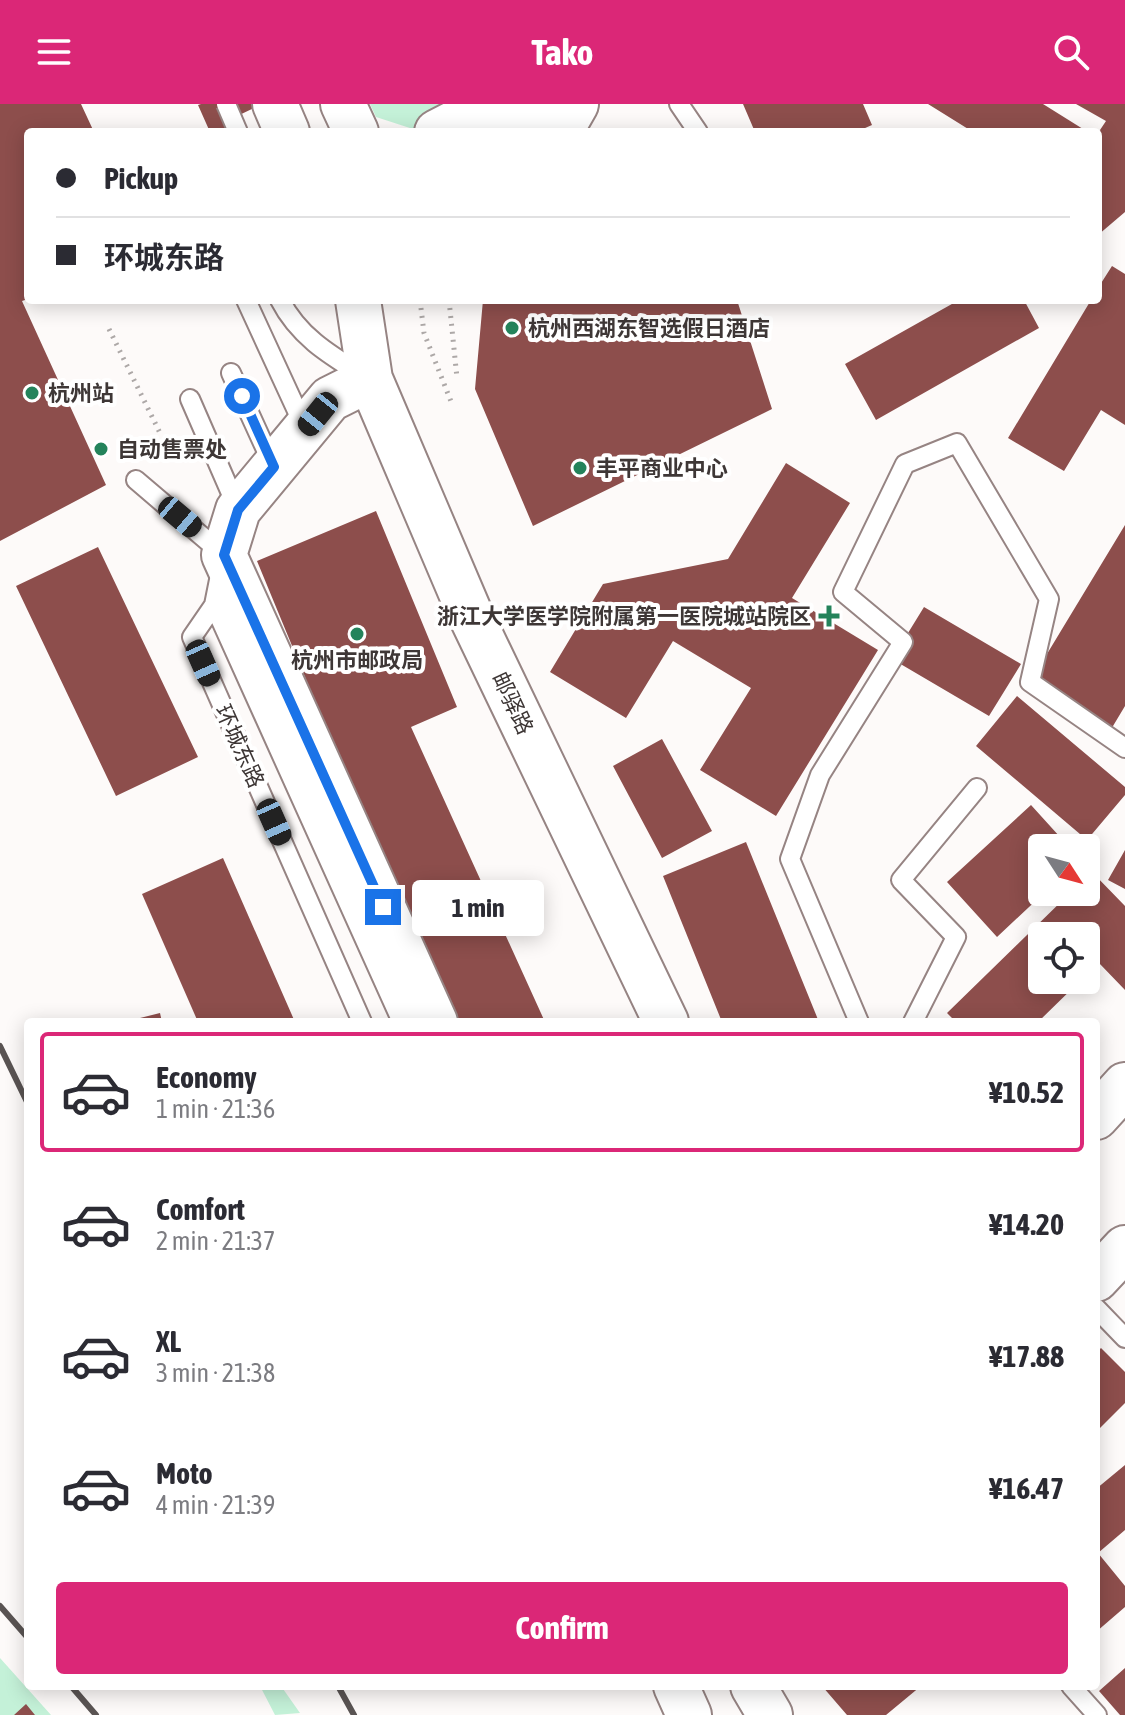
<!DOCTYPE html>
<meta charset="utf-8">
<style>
:root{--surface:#fff;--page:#f2f2f3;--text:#2b2b33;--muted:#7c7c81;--line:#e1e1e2;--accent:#db2777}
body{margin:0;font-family:"Asap Condensed","Noto Sans SC",sans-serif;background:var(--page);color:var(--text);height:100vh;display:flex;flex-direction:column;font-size:30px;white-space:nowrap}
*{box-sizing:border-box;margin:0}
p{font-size:26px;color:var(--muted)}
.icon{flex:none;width:44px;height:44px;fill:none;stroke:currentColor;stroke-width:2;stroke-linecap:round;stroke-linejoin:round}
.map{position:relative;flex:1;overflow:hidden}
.drawer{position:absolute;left:24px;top:914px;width:1076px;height:672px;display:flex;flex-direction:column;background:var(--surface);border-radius:8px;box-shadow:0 4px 20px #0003}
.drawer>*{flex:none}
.hud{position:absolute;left:24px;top:24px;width:1078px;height:176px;border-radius:8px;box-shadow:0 4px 20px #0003;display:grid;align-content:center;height:176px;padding:0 32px;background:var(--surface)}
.needle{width:52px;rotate:126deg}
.fabs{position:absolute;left:1028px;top:730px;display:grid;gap:16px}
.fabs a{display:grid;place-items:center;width:72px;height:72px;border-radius:8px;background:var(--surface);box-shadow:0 4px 20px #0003;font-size:40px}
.end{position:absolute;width:36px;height:36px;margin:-18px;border:10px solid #1a73e8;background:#fff;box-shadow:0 0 0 4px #fff}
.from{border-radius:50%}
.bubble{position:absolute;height:56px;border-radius:8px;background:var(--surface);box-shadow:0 4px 20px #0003;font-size:26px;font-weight:700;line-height:56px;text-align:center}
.car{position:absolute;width:24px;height:48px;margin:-24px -12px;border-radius:10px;box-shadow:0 0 6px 2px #0007;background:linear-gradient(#222 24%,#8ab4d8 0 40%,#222 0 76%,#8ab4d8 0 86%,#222 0)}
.hud b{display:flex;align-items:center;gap:28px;height:76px;font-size:30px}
.hud b+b{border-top:2px solid var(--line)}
.hud i{width:20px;height:20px;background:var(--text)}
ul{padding:14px 0 0;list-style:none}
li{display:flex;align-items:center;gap:24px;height:120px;margin:0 16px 12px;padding:0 16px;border:4px solid transparent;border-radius:8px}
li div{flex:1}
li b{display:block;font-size:30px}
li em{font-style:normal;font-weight:700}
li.active{border-color:var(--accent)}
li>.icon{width:72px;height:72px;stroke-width:1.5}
.button{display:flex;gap:16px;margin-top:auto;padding:16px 32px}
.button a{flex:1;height:92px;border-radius:8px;background:var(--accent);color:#fff;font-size:32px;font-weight:700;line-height:92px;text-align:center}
header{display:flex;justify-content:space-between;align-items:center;height:104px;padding:0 32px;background:var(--accent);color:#fff;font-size:36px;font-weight:700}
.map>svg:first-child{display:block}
</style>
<header><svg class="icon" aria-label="menu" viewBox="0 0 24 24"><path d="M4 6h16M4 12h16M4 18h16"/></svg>Tako<svg class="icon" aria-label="search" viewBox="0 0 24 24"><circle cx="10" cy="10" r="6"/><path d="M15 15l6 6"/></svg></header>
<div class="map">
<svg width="1125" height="1611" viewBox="0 0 1125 1611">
<rect width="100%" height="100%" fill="#fdfaf9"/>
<path fill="#c4f1d8" d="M 370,0 L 448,0 L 436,13 L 413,25 L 376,13 Z
M 0,1554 L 51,1611 L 0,1611 Z
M 260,1582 L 281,1582 L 300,1609 L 275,1611 Z"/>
<path fill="#8d4e4c" d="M 0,0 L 81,0 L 94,28 L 28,28 L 28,195 L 22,197 L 106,381 L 0,437 Z
M 201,0 L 262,0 L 231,15 L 237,28 L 210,28 L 198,1 Z
M 743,0 L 863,0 L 872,21 L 856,28 L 755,28 Z
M 928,0 L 1043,0 L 1083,25 L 1081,28 L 973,28 Z
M 1076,0 L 1125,0 L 1125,108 L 1098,131 L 1098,29 L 1106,17 Z
M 1112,162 L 1125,170 L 1125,321 L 1101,306 L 1064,367 L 1008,334 L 1091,196 L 1098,196 L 1098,184 Z
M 483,196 L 737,196 L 772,305 L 533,422 L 475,285 Z
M 959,196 L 1024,196 L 1039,224 L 876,316 L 845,260 Z
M 786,359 L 850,399 L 792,494 L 878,546 L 776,712 L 700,666 L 751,584 L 673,537 L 626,614 L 550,568 L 603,480 L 728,455 Z
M 376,407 L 457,603 L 411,623 L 545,918 L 454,918 L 338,653 L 257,457 Z
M 1125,421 L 1125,602 L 1110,627 L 1030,578 Z
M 98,443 L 198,653 L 116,692 L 16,482 Z
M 924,503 L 1021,560 L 989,612 L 892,555 Z
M 1017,592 L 1125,683 L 1125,691 L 1087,736 L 976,642 Z
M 662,635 L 712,727 L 662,754 L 613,662 Z
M 1031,701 L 1070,744 L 1042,744 L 1042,788 L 1045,788 L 997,833 L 947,778 Z
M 746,738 L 819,918 L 722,918 L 663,772 Z
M 1125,746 L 1125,785 L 1108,776 Z
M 223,754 L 295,918 L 198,918 L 142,790 Z
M 1092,768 L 1125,802 L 1125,886 L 1099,859 L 1086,871 L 1086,832 L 1042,832 L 1042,876 L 1081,876 L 1038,918 L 956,918 L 947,909 L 1071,788 L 1086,788 L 1086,774 Z
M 160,909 L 162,918 L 128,918 L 128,917 Z
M 1101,1244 L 1125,1268 L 1125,1299 L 1096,1328 L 1096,1249 Z
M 1125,1361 L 1125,1426 L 1098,1449 L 1125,1482 L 1125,1503 L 1096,1528 L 1096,1385 Z
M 1125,1564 L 1125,1611 L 1120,1611 L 1099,1587 Z
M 822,1582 L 921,1582 L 886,1611 L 847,1611 Z
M 26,1600 L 35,1611 L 14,1611 Z"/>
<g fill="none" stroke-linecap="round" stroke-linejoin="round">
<g stroke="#968483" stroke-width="22">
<path id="service" d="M 679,0 L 698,28
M 246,196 L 304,322
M 280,196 C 299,233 330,251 364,272
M 231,269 L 273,361
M 190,295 L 237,403
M 136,376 L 224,451 L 214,501 L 192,533 L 362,918
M 214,501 L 402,918
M 859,918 L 790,755 L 820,671 L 903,538 L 843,488 L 905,360 L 957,339 L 1049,495 L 1030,578 L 1125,644
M 913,918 L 956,833 L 901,776 L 977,684
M 1096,1204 L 1125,1234
M 1071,1582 L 1097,1611"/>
</g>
<g stroke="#968483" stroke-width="48">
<path id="tertiary" d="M 358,196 L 370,275 L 471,512 L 666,918
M 370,275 L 330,295 L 238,406 L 224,451 L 435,918
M 1096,1013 L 1125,981
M 1096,1175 L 1125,1144"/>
</g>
<g stroke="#968483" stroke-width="48">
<path id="secondary" d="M 275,0 L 287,28
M 343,0 L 356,28
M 437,28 L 478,7 L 486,0
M 510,28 L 531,0
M 560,28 L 576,0
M 676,1582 L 689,1611
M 753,1582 L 770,1611"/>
</g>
<path stroke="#ada8a7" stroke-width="5" stroke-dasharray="2 6" stroke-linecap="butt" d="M 420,196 L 424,229 L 452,300
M 449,196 L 457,274
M 109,225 L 160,329"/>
<use href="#service" stroke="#fff" stroke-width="18"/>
<use href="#tertiary" stroke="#fff" stroke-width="44"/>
<use href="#secondary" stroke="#fff" stroke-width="44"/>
<path stroke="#5a5453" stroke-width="6" d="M 0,942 L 28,1000
M 0,1502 L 28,1534
M 71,1582 L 96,1611
M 338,1582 L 354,1611"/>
<g stroke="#968483" stroke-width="22" stroke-linecap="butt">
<path id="service-bridge" d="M 226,0 L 238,28"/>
</g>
<use href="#service-bridge" stroke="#fff" stroke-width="18"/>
</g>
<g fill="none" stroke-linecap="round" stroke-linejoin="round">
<path stroke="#1a73e8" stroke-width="10" d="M 242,292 L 274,363 L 238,406 L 224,451 L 383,803"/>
</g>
<g fill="#24835b" stroke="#fff" stroke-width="3">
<circle cx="512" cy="224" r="8"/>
<circle cx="32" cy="289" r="8"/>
<circle cx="101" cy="345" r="8"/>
<circle cx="580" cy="364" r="8"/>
<path d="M825 500h8v8h8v8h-8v8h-8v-8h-8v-8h8z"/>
<circle cx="357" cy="530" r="8"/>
</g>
<g text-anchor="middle" stroke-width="8" stroke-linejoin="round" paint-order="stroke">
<g font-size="22" font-weight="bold" fill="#3e3736" stroke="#fff" text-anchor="start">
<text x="528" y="232">杭州西湖东智选假日酒店</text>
<text x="48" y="297">杭州站</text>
<text x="117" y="353">自动售票处</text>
<text x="596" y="372">丰平商业中心</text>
<text x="811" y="520" text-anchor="end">浙江大学医学院附属第一医院城站院区</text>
<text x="357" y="564" text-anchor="middle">杭州市邮政局</text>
</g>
<g font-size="22" fill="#3e3736" stroke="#fff">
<text transform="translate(513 599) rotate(65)" y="8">邮驿路</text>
<text transform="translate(240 642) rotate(66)" y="8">环城东路</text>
</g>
</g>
</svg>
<div class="fabs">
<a><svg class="needle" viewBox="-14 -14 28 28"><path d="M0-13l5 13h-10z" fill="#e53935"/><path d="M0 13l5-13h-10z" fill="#7c7c81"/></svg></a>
<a><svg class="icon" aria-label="locate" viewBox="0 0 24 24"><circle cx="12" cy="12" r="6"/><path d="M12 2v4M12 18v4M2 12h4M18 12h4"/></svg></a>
</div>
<i class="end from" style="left:242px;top:292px"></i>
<i class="end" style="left:383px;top:803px"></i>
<div class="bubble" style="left:412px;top:776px;width:132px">1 min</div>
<i class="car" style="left:318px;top:310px;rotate:219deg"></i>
<i class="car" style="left:180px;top:413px;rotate:130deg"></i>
<i class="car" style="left:203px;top:559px;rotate:156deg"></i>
<i class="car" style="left:274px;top:718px;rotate:156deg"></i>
<div class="hud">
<b><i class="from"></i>Pickup</b>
<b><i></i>环城东路</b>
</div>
<section class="drawer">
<ul>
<li class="active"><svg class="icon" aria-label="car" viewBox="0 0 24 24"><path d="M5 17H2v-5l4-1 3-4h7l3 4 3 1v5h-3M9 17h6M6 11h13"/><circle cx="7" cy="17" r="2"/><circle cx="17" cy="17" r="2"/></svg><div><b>Economy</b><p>1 min · 21:36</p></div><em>¥10.52</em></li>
<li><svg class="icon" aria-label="car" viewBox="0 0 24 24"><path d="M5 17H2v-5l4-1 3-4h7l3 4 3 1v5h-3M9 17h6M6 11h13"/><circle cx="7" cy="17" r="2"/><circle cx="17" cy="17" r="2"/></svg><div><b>Comfort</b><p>2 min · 21:37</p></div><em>¥14.20</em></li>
<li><svg class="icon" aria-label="car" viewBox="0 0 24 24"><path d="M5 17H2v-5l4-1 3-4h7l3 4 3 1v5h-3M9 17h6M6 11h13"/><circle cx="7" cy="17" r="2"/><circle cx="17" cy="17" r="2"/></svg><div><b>XL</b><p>3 min · 21:38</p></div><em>¥17.88</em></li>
<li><svg class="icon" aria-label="car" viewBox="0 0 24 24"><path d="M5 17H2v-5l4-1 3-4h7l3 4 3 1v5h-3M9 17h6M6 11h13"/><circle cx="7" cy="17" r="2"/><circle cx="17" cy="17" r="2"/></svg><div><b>Moto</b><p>4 min · 21:39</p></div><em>¥16.47</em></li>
</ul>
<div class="button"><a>Confirm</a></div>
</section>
</div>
